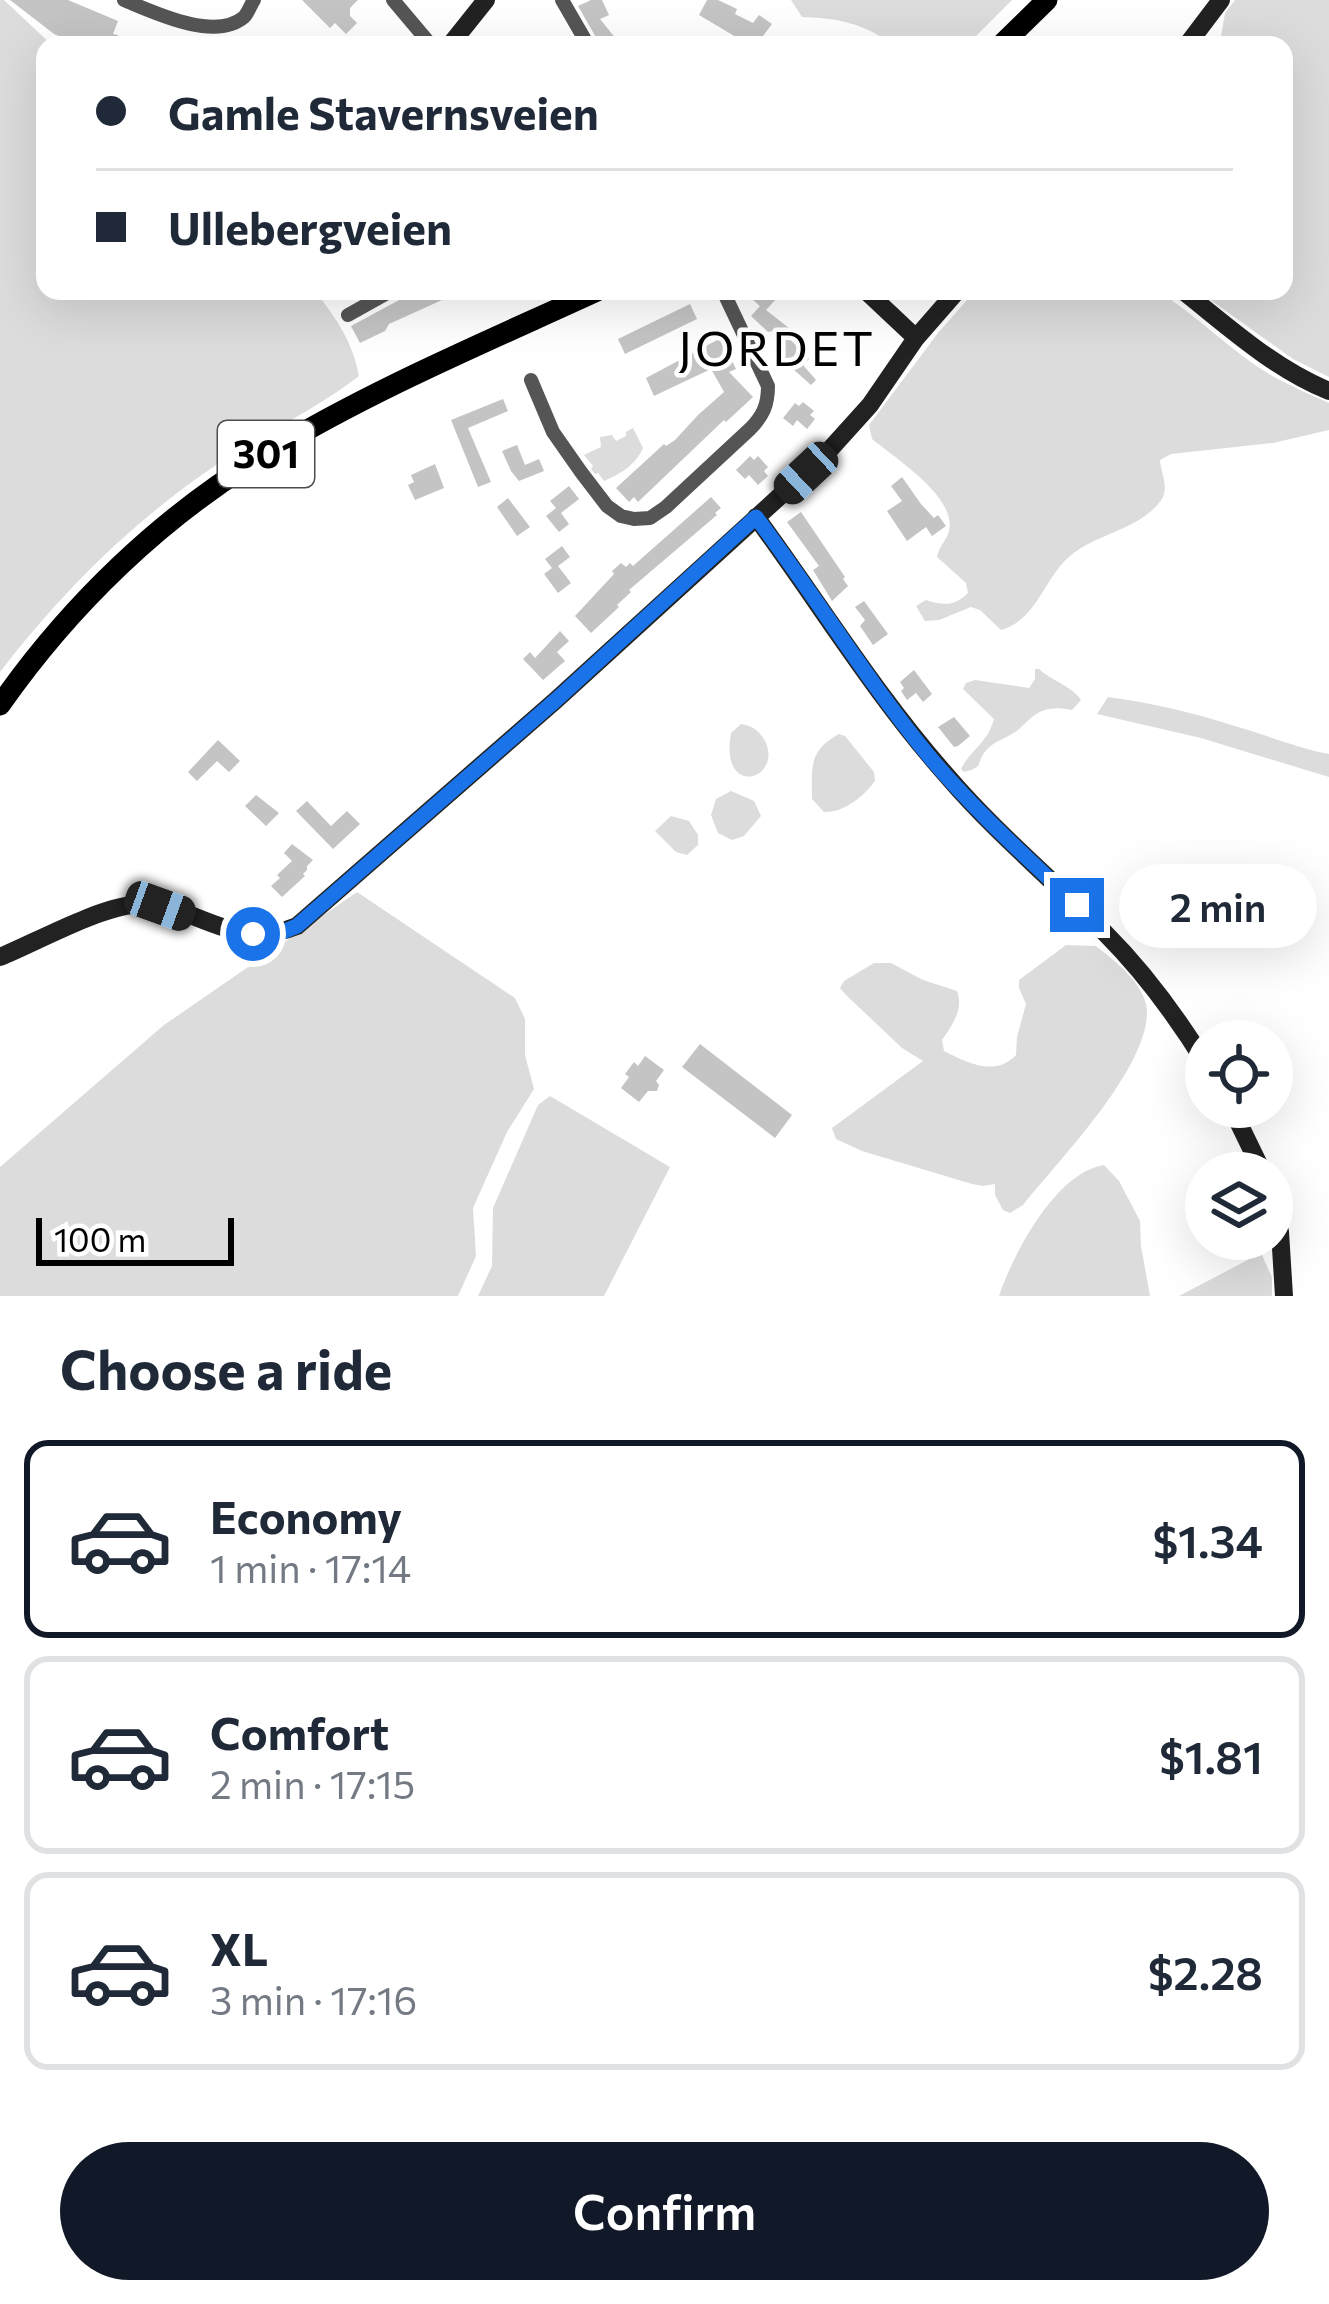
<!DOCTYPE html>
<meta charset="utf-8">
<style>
:root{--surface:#fff;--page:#f2f2f3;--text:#1f2937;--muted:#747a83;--line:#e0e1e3;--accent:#111827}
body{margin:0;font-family:Commissioner,sans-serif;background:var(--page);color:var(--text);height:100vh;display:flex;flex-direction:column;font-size:45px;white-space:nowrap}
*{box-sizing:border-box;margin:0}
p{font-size:39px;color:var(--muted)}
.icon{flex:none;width:66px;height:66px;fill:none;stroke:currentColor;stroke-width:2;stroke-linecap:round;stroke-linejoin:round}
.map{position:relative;height:1296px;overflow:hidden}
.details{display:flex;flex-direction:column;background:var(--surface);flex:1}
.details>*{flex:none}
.guide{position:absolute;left:36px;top:36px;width:1257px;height:264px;border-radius:24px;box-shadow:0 12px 48px #0002;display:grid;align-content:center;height:264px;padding:0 60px;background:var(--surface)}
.fabs{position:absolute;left:1185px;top:1020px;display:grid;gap:24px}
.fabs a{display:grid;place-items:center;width:108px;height:108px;border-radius:50%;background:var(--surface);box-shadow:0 12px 48px #0002;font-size:60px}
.scale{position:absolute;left:36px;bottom:30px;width:198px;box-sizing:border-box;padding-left:12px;border:6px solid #000;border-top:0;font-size:33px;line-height:42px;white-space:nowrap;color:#000;-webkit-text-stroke:9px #fff;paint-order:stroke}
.end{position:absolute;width:54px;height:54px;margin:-27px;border:15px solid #1a73e8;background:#fff;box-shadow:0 0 0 6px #fff}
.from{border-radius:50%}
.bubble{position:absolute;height:84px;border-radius:42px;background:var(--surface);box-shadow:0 12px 48px #0002;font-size:39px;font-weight:600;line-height:84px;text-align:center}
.car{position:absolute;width:36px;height:72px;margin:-36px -18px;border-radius:15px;box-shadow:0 0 9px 3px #0007;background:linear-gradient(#222 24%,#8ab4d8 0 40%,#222 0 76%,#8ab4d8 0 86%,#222 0)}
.guide b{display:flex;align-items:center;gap:42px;height:114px;font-size:45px}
.guide b+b{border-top:3px solid var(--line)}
.guide i{width:30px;height:30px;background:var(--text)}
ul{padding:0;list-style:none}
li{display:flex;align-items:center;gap:36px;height:198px;margin:0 24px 18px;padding:0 36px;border:6px solid var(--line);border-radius:24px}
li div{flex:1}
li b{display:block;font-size:45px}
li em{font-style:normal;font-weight:600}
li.selected{border-color:var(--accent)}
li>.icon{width:108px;height:108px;stroke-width:1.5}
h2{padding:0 60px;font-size:54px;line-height:144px}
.button{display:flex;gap:24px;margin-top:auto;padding:24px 60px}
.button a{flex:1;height:138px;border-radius:72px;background:var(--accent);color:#fff;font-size:48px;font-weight:600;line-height:138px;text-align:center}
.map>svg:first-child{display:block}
</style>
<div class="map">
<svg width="1329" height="1296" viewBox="0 0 1329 1296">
<rect width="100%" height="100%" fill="#fff"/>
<path fill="#dcdcdc" d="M 0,0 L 4,0 L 52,45 L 45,45 L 45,291 L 200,291 L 215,299 L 254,291 L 315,291 C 336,318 353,342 359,376 C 308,415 248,441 196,479 C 121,533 56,599 0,672 Z
M 791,0 L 1012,0 L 967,45 L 892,45 C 865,23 836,18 802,17 Z
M 1235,0 L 1329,0 L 1329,377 L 1293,359 L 1198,291 L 1284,291 L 1284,45 L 1227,45 L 1221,37 L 1225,13 Z
M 975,291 L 1157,291 C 1199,316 1233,354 1276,378 C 1293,387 1311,395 1329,403 L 1329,430 L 1273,443 L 1171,454 L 1160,460 C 1161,475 1171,489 1159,503 C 1137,530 1096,534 1070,556 C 1043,579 1038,619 1001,630 L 980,610 L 971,607 L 939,620 L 925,621 L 916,606 L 926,600 C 944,606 955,606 968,593 L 966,583 L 937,557 C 939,546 947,540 949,531 C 957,497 895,458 872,439 L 869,425 L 938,333 Z
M 633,428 L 643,448 C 635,466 620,474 604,481 L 598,473 L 595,474 L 591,469 L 593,466 L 584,455 L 601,447 L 600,437 L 612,435 L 616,441 L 626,436 L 626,432 Z
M 1035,669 L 1039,669 C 1052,681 1072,686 1081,700 L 1072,710 C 1062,708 1052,707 1042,711 C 1032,715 1026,723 1018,730 C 1008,738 992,741 984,753 C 976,766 983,767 964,772 L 961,769 C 971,749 987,744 994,719 L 963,689 L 966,683 L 975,680 L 1029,688 L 1035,679 Z
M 1108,697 C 1153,703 1195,713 1238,727 C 1269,736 1297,748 1329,754 L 1329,777 L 1201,738 L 1097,714 Z
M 741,724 C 752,726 759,730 765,741 C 784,779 719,800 731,733 Z
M 839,734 L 845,736 L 874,772 L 875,781 C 864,796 844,813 824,812 L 812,799 C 812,767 808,751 839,734 Z
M 731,791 L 754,801 L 761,816 L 744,836 L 732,840 L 718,833 L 711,815 L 716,799 Z
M 671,816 L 689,821 L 698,835 L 698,845 L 687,855 L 676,852 L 655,831 Z
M 357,892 L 515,998 L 525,1019 L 525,1055 L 534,1089 L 507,1132 L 473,1208 L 476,1256 L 458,1296 L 0,1296 L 0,1167 L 164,1025 Z
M 1066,945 L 1096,946 C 1115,961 1145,984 1147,1010 C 1149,1068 1059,1160 1023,1205 L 1010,1213 L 1003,1210 L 995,1195 L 995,1184 L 983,1186 L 972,1184 L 862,1151 L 836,1139 L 832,1128 L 923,1061 L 902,1048 L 846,995 L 840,988 L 844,981 L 874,963 L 891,963 L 923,980 L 957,991 C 964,1010 952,1025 942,1040 L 944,1051 C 967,1063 996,1077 1016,1055 L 1017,1037 L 1026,1004 L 1019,988 L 1019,980 Z
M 550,1096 L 670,1167 L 604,1296 L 478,1296 L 492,1266 L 493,1208 L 538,1105 Z
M 1104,1165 L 1119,1181 L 1140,1221 L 1141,1246 L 1150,1296 L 999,1296 C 1013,1254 1056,1172 1104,1165 Z
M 1261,1253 L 1272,1277 L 1272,1296 L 1179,1296 Z"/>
<path fill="#c4c4c4" d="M 10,0 L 68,0 L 118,21 L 113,34 L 118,35 L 114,45 L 81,45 L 54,34 Z
M 302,0 L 358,0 L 350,8 L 350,16 L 357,23 L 346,34 L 335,23 L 330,28 Z
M 591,0 L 602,0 L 609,15 L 600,19 L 621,45 L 603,45 L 597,39 L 578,6 Z
M 707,0 L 718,0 L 737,9 L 735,14 L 753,23 L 759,15 L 772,24 L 756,45 L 737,45 L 741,40 L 699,15 Z
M 416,291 L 462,291 L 389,324 L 385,331 L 360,343 L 351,326 Z
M 743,291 L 768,291 L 777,298 L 766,310 L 789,328 L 768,332 L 751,316 L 760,306 L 762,308 Z
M 690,304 L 697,319 L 625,354 L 618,339 Z
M 787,336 L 809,359 L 803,365 L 816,380 L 811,385 L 775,353 L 775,348 Z
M 721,338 L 736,369 L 729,372 L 753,397 L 726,422 L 724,420 L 638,502 L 634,497 L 629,502 L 616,488 L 664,444 L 666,446 L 675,440 L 698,415 L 724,392 L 711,369 L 654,396 L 646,378 Z
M 503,399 L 508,411 L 468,428 L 491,482 L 478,487 L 451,420 Z
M 803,402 L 814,411 L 810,415 L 815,419 L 807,429 L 797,420 L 793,426 L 783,418 L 795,403 L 799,406 Z
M 517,445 L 525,465 L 539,459 L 544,471 L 519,481 L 511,471 L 502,451 Z
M 750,456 L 754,460 L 758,456 L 768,467 L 764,471 L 768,476 L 758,485 L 749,475 L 745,479 L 736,470 Z
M 435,464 L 444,488 L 415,500 L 408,485 L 414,482 L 411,475 Z
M 902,477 L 921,504 L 934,518 L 938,515 L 946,526 L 932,536 L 926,527 L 907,541 L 887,511 L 902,501 L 891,486 Z
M 569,486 L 579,499 L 561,513 L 569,524 L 559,532 L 546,516 L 556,508 L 550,501 Z
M 711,497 L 721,508 L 715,513 L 717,515 L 629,590 L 631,592 L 617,605 L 619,607 L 591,633 L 575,616 L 614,574 L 612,571 L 621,563 L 626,567 L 630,563 L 633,566 Z
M 508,498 L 530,527 L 517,536 L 497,507 Z
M 801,512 L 845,577 L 843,579 L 848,586 L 832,601 L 813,570 L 819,566 L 787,522 Z
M 562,546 L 570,557 L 558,566 L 571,583 L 558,593 L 544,574 L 552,568 L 545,559 Z
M 864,601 L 888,634 L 873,645 L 860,626 L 865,620 L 855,607 Z
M 560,631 L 569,641 L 557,652 L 565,661 L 543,680 L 523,659 L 530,652 L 535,658 Z
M 914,670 L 932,694 L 923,702 L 916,693 L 907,700 L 901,691 L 904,688 L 900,682 Z
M 954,717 L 970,736 L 958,746 L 954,747 L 938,727 Z
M 218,740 L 240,761 L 229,772 L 217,761 L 197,781 L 188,772 Z
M 256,795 L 279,813 L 266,826 L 245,806 Z
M 307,801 L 331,826 L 347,811 L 360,824 L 333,849 L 296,811 Z
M 292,844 L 313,860 L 307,866 L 307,870 L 303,874 L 305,876 L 282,897 L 271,886 L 280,878 L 277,875 L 292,861 L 284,853 Z
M 700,1044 L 792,1115 L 775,1138 L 682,1067 Z
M 645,1056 L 664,1070 L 656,1081 L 659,1085 L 657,1091 L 648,1091 L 639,1102 L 621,1088 L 629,1077 L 625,1074 L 634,1062 L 638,1066 Z"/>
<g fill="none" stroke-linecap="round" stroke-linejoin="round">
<path stroke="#555" stroke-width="14" d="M 124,0 C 153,12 215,42 244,17 C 248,13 251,4 254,0
M 393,0 L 431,45
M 562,0 L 588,45
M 348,315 L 391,291
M 531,380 L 553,432 L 581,472 L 607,506 L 621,516 L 634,519 L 650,518 L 666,507 L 750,429 C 763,416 768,405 768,386 L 723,291"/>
<path stroke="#222" stroke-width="18" d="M 450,45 L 486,0
M 1187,45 L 1221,0
M 866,291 L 916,338
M 1183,291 C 1230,328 1273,368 1329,391
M 756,517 C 820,604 876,696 948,777 C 996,833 1053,880 1105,933 C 1144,972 1177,1017 1206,1064
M 0,957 C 36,942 96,909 132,905 C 190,897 228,954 297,926 L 556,700 L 824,456 L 870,405 L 916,338 L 957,291
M 1231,1107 L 1263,1173
M 1272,1200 L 1280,1232 L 1284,1296"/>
<path stroke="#000" stroke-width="21" d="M 1001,45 L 1047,0
M 0,705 C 70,605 161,517 266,454 C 371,390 486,342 597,291"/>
</g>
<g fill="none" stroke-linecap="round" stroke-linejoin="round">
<path stroke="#1a73e8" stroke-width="15" d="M 253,934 L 275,935 L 297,926 L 556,700 L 756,517 C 815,596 866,679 928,755 C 973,809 1026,857 1077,905"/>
</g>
<g text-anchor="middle" stroke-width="9" stroke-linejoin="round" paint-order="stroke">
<rect fill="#fff" stroke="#4c4c4c" stroke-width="3" x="218" y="421" width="96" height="66" rx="9"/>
<g font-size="39" font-weight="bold" fill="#000">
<text x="266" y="468">301</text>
</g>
<g font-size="48" letter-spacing="3" fill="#000" stroke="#fff">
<text x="777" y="366">JORDET</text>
</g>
</g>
</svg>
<div class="fabs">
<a><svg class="icon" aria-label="locate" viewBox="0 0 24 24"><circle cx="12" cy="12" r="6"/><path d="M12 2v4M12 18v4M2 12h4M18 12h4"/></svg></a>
<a><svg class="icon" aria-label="layers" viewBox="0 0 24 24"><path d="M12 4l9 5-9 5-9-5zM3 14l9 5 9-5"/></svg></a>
</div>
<div class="scale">100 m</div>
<i class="end from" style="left:253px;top:934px"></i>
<i class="end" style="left:1077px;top:905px"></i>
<div class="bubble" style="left:1119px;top:864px;width:198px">2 min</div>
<i class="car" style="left:806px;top:473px;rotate:227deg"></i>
<i class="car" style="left:160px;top:906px;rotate:110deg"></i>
<div class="guide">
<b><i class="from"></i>Gamle Stavernsveien</b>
<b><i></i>Ullebergveien</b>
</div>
</div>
<section class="details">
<h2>Choose a ride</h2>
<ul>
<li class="selected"><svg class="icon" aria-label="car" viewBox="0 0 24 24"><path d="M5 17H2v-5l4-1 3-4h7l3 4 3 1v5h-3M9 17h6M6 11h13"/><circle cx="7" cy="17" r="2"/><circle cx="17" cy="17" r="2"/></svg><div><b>Economy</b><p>1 min · 17:14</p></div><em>$1.34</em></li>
<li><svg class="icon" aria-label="car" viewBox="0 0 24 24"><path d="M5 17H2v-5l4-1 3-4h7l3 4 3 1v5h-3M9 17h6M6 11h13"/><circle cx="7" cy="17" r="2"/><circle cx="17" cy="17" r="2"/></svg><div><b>Comfort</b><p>2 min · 17:15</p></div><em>$1.81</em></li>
<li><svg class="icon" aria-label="car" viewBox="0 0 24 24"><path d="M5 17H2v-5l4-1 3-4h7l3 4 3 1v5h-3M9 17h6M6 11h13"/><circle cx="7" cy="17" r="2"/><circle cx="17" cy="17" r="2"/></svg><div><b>XL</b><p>3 min · 17:16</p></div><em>$2.28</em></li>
</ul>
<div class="button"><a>Confirm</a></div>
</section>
